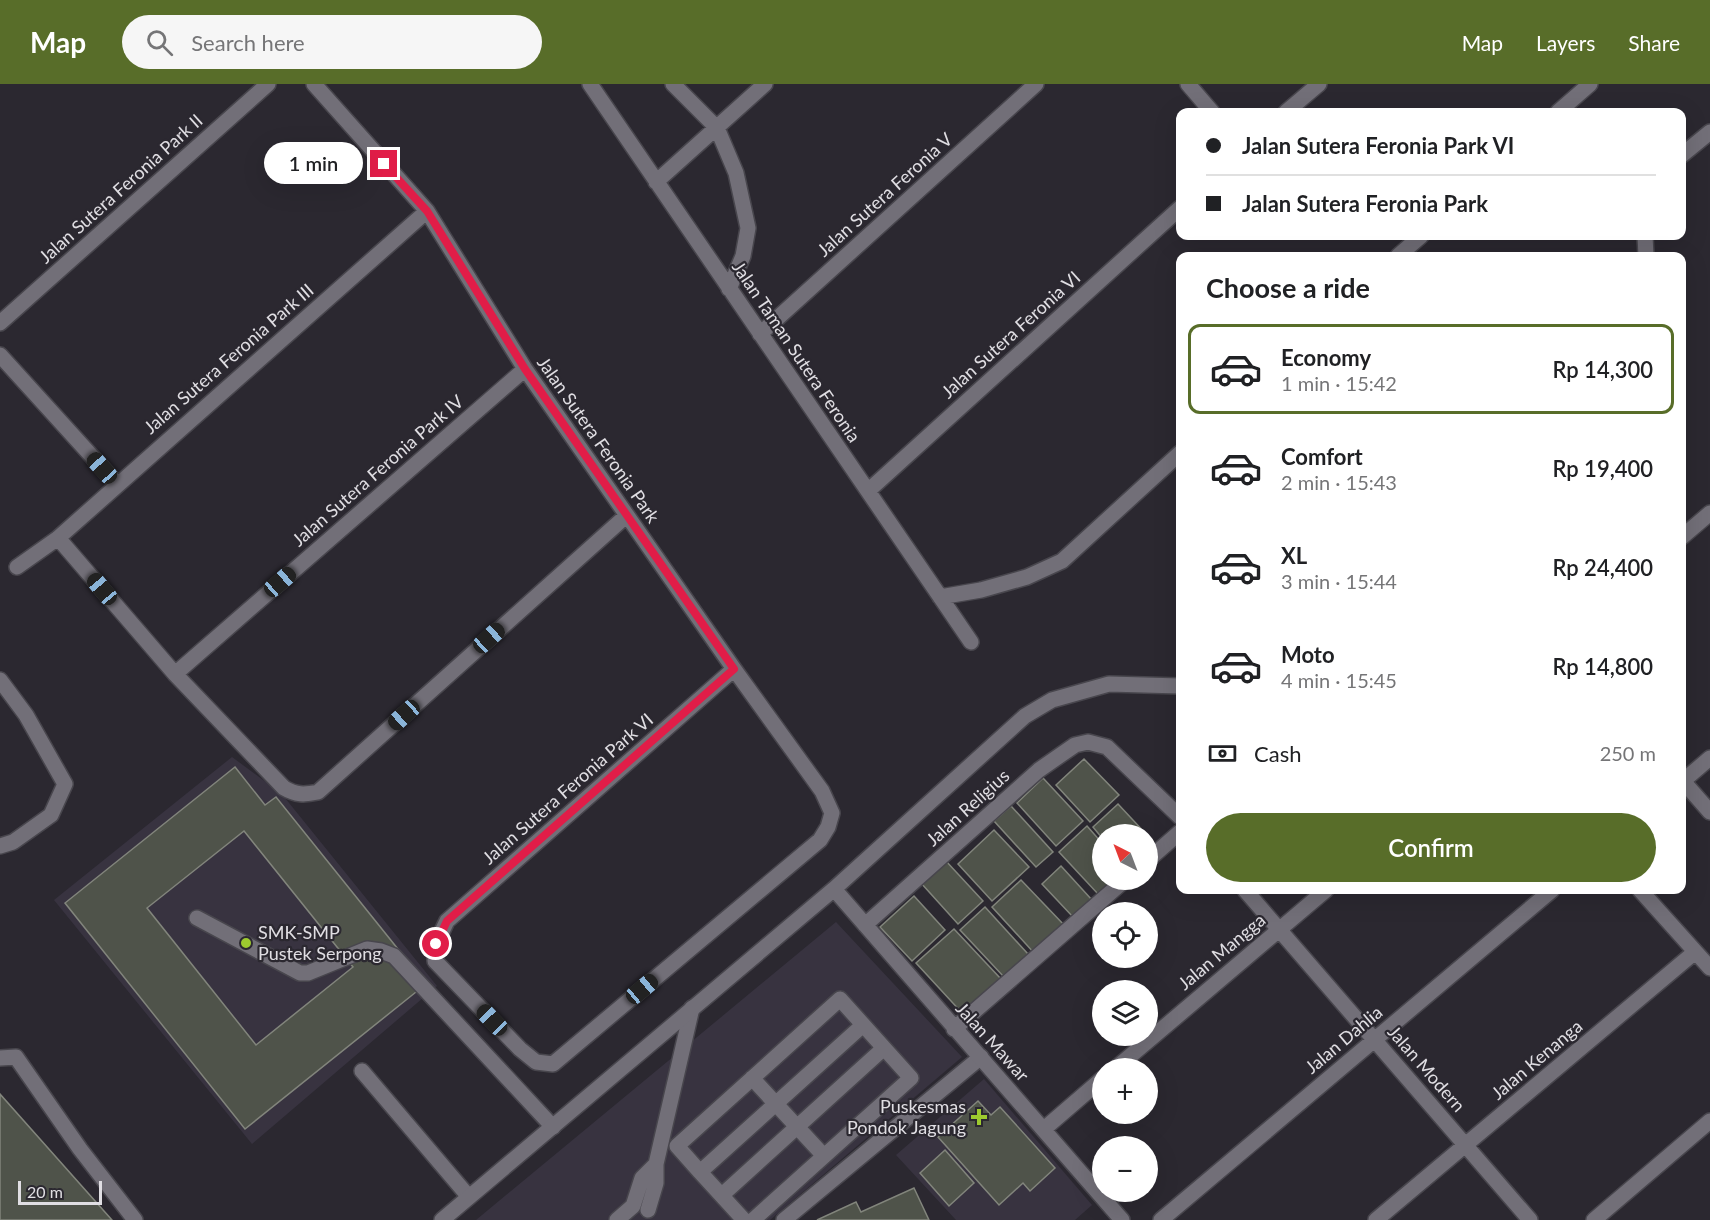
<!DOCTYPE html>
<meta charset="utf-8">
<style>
:root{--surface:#fff;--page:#f6f6f6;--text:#202124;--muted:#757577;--line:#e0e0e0;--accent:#586d29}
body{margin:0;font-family:Lato,sans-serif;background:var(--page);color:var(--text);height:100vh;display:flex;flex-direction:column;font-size:22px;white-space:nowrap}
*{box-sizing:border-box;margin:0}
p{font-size:20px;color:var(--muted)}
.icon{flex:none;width:33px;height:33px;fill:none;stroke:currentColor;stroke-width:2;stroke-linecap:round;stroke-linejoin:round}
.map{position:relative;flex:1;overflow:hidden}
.side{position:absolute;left:1176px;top:168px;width:510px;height:642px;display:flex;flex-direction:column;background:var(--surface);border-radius:12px;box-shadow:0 6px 24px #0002}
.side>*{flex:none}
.banner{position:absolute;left:1176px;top:24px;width:510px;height:132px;border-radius:12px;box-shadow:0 6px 24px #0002;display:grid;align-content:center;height:132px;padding:0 30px;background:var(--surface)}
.needle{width:39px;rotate:318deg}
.fabs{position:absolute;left:1092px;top:740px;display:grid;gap:12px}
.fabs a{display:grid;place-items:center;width:66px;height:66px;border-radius:50%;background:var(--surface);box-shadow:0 6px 24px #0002;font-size:30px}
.scale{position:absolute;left:18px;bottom:15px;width:84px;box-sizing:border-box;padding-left:6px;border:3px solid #e0dee3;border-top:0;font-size:16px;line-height:21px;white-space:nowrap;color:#e0dee3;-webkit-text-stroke:4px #2b2830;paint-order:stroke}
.end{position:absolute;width:27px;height:27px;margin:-14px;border:8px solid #e11d48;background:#fff;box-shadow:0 0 0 3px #fff}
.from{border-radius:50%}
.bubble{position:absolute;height:42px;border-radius:21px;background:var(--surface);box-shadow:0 6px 24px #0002;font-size:20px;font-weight:600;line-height:42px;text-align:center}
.car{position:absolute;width:18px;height:36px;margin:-18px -9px;border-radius:8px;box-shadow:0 0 4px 2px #0007;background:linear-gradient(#222 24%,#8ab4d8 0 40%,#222 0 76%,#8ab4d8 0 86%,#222 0)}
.banner b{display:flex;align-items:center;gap:21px;height:57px;font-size:22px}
.banner b+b{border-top:2px solid var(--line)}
.banner i{width:15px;height:15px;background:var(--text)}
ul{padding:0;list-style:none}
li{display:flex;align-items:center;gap:18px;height:90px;margin:0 12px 9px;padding:0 18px;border:3px solid transparent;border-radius:12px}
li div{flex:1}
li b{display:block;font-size:22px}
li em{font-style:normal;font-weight:600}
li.current{border-color:var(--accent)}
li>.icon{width:54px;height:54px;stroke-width:1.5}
h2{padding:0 30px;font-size:27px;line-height:72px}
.pay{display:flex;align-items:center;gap:15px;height:66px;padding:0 30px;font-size:22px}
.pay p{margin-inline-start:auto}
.cta{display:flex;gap:12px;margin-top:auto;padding:12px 30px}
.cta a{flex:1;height:69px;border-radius:36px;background:var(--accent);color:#fff;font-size:24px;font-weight:600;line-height:69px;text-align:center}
header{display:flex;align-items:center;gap:36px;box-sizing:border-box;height:84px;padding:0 30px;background:var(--accent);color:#fff}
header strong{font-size:28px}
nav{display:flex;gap:33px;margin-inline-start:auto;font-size:21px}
.search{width:420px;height:54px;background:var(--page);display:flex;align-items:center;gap:15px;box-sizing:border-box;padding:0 21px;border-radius:33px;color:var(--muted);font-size:22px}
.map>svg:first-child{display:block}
</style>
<header>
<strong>Map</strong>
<div class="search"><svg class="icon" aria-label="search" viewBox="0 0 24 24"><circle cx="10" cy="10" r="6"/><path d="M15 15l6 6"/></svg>Search here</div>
<nav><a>Map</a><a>Layers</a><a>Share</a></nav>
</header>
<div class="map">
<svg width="1710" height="1136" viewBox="0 0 1710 1136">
<rect width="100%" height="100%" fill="#2b2830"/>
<path fill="#383340" d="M 232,673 L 281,709 L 437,902 L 252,1060 L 54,816 Z
M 836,838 L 962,973 L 770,1136 L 476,1136 Z
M 984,995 L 1092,1121 L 1075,1136 L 956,1136 L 896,1071 Z"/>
<path fill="#4f534a" stroke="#82857c" stroke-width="1.5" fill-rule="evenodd" d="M 1084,675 L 1119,711 L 1090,738 L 1056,701 Z
M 235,683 L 265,721 L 276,713 L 426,900 L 245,1045 L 65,819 ZM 244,747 L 353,883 L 256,961 L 147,824 Z
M 1043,694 L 1083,737 L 1056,762 L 1017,719 Z
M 1118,720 L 1146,750 L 1102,750 L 1102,754 L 1093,743 Z
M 1011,722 L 1053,768 L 1036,783 L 994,737 Z
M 1087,742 L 1102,759 L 1102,795 L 1114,795 L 1098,810 L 1059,768 Z
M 994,746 L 1029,783 L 992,817 L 958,780 Z
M 945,776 L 983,817 L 958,840 L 921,799 Z
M 1061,782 L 1092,816 L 1073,833 L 1042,800 Z
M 1021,796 L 1065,842 L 1035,870 L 992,823 Z
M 914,812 L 945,846 L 912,877 L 880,843 Z
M 985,823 L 1028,870 L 1004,893 L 960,846 Z
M 954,845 L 1001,895 L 963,930 L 916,879 Z
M 0,1010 L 112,1136 L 0,1136 Z
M 978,1017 L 991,1031 L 1000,1023 L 1055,1084 L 1030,1107 L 1023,1099 L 999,1121 L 938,1053 Z
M 945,1066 L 974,1099 L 949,1122 L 920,1089 Z
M 914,1104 L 929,1136 L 817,1136 L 856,1118 L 861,1128 Z"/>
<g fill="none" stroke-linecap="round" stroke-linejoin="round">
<g stroke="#48464d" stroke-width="18">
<path id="service" d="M 0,596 L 26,631 L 65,700 L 51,731 L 13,758 L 0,762
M 197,834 L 300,889 L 308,889 L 367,865 L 381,867 L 394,872 L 553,1043
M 0,974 L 16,973 L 80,1065 L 135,1136
M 362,987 L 469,1113
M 752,994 L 824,1072
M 700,1088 L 744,1136
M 722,1111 L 884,964 L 840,915 L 677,1062 L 700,1088 L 863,941
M 648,1126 L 656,1099 L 656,1080 L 692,924
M 617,1136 L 633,1122 L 642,1094 L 656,1080
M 753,1136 L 911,994 L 884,964
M 784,1136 L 981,973"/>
</g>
<g stroke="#48464d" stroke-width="18">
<path id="minor" d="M 314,0 L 427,127 L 525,285 L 734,585 L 822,707 L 832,729 L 828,743 L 820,756 L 553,980 L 536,978 L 520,965 L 435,877 L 436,860 L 447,837 L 734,585
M 590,0 L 971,558
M 673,0 L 717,44 L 736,89 L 748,144 L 743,172 L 729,205
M 1188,0 L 1212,28
M 1286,28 L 1319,0
M 1558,28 L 1590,0
M 1682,71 L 1710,48
M 656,98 L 765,0
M 1645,152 L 1646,172
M 1398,172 L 1421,152
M 0,239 L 268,0
M 760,250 L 1036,0
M 0,271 L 117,400
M 868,407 L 1180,124
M 1682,453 L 1710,429
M 58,454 L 175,590 L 284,704 C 296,711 304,711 318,708 L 626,432
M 17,483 L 58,454 L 427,127
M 940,513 L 981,506 L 1027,493 L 1062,477 L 1180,369
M 175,590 L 525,285
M 1682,696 L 1710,728
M 1683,697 L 1710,674
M 1148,776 L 1180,748
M 834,805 L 1122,1136
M 1245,806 L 1530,1136
M 1640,806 L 1710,884
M 865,841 L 1039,686 L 1075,661 L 1088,658 L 1107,663 L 1180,733
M 954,945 L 1126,795
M 1116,984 L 1326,806
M 1044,1045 L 1102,995
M 442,1136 L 834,805 L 1025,632 L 1052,616 L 1109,600 L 1180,602
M 1161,1136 L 1552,806
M 1376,1136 L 1695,868
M 1594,1136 L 1710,1037"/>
</g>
<use href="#service" stroke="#726f78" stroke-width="15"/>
<use href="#minor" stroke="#726f78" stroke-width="15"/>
</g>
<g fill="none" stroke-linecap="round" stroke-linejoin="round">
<path stroke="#e11d48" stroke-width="8" d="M 384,80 L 427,127 L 525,285 L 734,585 L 447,837 L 436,860"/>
</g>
<g fill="#9dca2f" stroke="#2b2830" stroke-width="2">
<circle cx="246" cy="859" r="6"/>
<path d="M976 1024h6v6h6v6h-6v6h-6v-6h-6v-6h6z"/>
</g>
<g text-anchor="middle" stroke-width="4.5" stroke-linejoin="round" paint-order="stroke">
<g font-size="18" fill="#e0dee3" stroke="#2b2830">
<text transform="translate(121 105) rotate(-42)" y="6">Jalan Sutera Feronia Park II</text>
<text transform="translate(885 111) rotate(-42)" y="6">Jalan Sutera Feronia V</text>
<text transform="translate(1011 251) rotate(-42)" y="6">Jalan Sutera Feronia VI</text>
<text transform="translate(796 268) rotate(56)" y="6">Jalan Taman Sutera Feronia</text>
<text transform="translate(229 275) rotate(-41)" y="6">Jalan Sutera Feronia Park III</text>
<text transform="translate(598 356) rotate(55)" y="6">Jalan Sutera Feronia Park</text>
<text transform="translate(378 387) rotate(-41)" y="6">Jalan Sutera Feronia Park IV</text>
<text transform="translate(568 705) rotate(-41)" y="6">Jalan Sutera Feronia Park VI</text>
<text transform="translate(968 724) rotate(-42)" y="6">Jalan Religius</text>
<text transform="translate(1222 868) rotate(-40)" y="6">Jalan Mangga</text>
<text transform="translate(1344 956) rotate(-40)" y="6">Jalan Dahlia</text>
<text transform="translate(992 958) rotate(48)" y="6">Jalan Mawar</text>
<text transform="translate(1537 976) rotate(-40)" y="6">Jalan Kenanga</text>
<text transform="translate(1426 985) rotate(49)" y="6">Jalan Modern</text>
</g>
<g font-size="18" fill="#e0dee3" stroke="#2b2830" text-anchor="start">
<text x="258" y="855">SMK-SMP<tspan x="258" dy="21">Pustek Serpong</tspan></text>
<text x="966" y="1029" text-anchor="end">Puskesmas<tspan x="966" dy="21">Pondok Jagung</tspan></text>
</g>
</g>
</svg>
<div class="fabs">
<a><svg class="needle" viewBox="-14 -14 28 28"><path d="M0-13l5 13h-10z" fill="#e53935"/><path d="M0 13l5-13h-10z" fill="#757577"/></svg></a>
<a><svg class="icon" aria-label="locate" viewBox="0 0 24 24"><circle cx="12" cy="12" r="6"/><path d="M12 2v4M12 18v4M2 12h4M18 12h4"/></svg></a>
<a><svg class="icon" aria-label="layers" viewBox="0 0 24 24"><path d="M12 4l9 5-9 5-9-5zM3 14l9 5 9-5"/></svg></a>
<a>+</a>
<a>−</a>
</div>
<div class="scale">20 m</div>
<i class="end from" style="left:436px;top:860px"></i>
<i class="end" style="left:384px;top:80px"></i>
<div class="bubble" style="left:264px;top:58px;width:99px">1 min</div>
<i class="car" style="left:102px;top:384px;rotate:318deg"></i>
<i class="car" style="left:280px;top:498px;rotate:49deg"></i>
<i class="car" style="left:102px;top:505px;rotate:320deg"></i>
<i class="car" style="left:489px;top:554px;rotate:48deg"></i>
<i class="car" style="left:404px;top:631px;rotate:228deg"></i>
<i class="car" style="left:642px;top:905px;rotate:50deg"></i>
<i class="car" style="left:492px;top:936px;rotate:316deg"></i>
<div class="banner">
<b><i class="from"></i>Jalan Sutera Feronia Park VI</b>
<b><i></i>Jalan Sutera Feronia Park</b>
</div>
<section class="side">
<h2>Choose a ride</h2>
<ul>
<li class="current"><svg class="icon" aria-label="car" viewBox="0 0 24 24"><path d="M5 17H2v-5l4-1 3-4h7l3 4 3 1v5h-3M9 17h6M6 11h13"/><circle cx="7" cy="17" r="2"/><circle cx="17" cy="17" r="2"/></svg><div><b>Economy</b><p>1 min · 15:42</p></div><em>Rp 14,300</em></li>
<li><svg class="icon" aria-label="car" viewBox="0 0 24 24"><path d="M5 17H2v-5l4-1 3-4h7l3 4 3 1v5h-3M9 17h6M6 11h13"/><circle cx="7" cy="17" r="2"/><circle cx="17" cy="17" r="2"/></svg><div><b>Comfort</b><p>2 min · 15:43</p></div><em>Rp 19,400</em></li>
<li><svg class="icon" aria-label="car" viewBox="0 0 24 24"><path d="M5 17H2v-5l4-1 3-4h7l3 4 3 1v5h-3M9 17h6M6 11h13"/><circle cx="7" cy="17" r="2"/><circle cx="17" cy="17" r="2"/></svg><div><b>XL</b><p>3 min · 15:44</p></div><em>Rp 24,400</em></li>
<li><svg class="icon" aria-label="car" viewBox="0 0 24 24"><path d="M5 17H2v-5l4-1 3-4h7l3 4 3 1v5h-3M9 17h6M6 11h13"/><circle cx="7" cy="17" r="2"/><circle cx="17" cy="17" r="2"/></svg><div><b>Moto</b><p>4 min · 15:45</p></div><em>Rp 14,800</em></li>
</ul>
<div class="pay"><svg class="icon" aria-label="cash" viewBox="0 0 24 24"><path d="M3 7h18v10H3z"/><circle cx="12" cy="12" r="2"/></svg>Cash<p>250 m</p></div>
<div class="cta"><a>Confirm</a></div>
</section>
</div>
